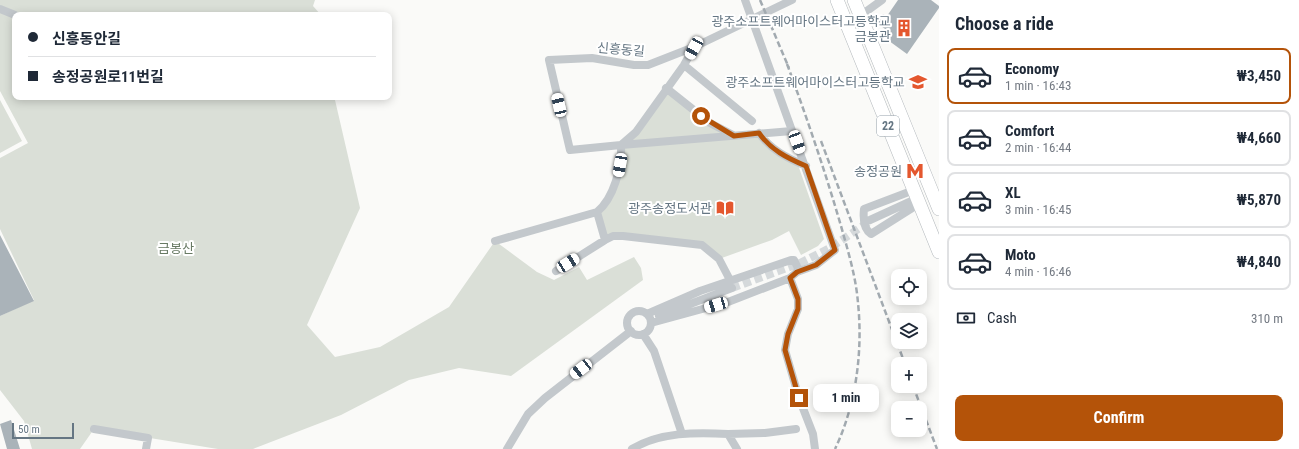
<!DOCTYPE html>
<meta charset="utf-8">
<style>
:root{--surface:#fff;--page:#f2f2f3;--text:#1f2937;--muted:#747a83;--line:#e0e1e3;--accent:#b45309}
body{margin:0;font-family:"Roboto Condensed","Noto Sans KR",sans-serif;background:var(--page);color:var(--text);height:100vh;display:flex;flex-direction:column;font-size:15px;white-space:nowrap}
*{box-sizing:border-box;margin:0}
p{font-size:13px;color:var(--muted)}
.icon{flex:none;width:22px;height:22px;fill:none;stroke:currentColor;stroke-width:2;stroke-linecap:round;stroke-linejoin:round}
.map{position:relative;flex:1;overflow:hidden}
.details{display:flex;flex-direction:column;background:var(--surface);width:360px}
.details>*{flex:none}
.banner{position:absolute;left:12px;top:12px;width:380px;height:88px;border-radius:8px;box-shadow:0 2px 10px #0003;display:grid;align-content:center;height:88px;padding:0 16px;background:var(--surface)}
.buttons{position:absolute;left:891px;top:269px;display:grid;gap:8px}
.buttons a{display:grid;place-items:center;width:36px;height:36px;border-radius:8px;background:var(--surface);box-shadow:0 2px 10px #0003;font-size:20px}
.scale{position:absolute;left:12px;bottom:10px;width:62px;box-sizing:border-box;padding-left:4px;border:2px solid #657683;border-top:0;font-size:11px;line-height:14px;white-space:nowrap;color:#657683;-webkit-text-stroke:3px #fff;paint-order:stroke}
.end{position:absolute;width:18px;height:18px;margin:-9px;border:5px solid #b45309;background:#fff;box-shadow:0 0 0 2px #fff}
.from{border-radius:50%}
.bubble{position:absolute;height:28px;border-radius:8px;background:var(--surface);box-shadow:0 2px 10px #0003;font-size:13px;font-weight:700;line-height:28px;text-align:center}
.car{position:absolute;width:12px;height:24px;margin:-12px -6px;border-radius:5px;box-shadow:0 0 3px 1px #0007;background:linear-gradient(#fff 24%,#345 0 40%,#fff 0 76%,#345 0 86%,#fff 0)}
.banner b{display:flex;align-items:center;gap:14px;height:38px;font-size:15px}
.banner b+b{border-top:1px solid var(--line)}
.banner i{width:10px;height:10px;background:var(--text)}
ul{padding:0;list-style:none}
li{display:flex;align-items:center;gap:12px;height:56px;margin:0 8px 6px;padding:0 8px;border:2px solid var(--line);border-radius:8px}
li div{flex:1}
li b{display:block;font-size:15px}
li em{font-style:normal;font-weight:700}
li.on{border-color:var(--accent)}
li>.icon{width:36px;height:36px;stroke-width:1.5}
h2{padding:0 16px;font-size:18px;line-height:48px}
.pay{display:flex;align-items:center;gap:10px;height:44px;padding:0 16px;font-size:15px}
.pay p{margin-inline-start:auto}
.primary-button{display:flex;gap:8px;margin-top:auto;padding:8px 16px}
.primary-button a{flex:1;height:46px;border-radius:8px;background:var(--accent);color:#fff;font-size:16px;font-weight:700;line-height:46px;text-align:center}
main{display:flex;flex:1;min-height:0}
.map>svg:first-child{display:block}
</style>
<main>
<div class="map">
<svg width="939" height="449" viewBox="0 0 939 449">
<rect width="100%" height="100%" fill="#fafaf8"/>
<path fill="#dadfd7" d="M 0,0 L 315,0 L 313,6 L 321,15 L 15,15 L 15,97 L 323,97 L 335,100 L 360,208 L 307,325 L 335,357 L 380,347 L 449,307 L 495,241 L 537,272 L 554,280 L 579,267 L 587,280 L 634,257 L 641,268 L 643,280 L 511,376 L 459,368 L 409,380 L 341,415 L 253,449 L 218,449 L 94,429 L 80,449 L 32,449 L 24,421 L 0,390 L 0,316 L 34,300 L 0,229 L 0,158 L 28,143 L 0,91 Z
M 666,88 L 734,135 L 759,133 L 797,162 L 824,239 L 818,246 L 801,255 L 789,231 L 772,240 L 719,259 L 702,245 L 623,236 L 605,240 L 597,212 L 618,175 L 621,145 Z
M 0,100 L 22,141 L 0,153 Z"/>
<path fill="#aab3b9" d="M 898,0 L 931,0 L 939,6 L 939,8 L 907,54 L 885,38 L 890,32 L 876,23 L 883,14 L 887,16 Z
M 0,235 L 34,301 L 0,316 Z
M 11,420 L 20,449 L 7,449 L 0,424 Z"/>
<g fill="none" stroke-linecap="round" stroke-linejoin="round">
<path stroke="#d5d9db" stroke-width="8" stroke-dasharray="8 4" stroke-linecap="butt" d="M 732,288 L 798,264 L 830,248 L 870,221"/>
<g stroke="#b5babe" stroke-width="14">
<path id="primary" d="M 837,0 L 939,252
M 854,0 L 939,209"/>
</g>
<path stroke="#c3c8cc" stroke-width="8" d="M 745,0 L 835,250 L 816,265 L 797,272
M 0,9 L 15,15
M 860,16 L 882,0
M 694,47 L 684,65 L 636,132 L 621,145 L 570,150 L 549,60 L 592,58 L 634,65 L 648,65 L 694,47 L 792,0
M 684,65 L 752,121
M 666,88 L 710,123 L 733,135
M 759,133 C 771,150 787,158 806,166
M 914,190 L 864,209 C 863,218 864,229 871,234 L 920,203
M 870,220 L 918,198
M 495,241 L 597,212
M 556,271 L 605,240
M 790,278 L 798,299 L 798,309 L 788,334 L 785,350 L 799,398 L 813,434 L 815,449
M 730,280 L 719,259 L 702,245 L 623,236 L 613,236 L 605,240 L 597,212 C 614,198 622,167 621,145 L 792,131
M627 323a12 12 0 1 1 24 0a12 12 0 1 1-24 0Z
M 647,314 L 700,291 L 791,260 L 794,260 L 798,268 L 797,272 L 790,278 L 728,302 L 651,323
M 659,316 L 732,288
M 643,334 L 654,351 L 682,434
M 94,429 L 148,438 L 146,449
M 728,434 L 765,433 L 796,429
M 507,449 L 528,414 L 545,398 L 631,331
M 632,449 C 659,432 697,432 728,434 L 737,449"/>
<use href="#primary" stroke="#fff" stroke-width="13"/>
<path stroke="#a2aab0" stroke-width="2.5" stroke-dasharray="6 3" stroke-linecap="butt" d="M 760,0 L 789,68
M 787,64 C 807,118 825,171 841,226 C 848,251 856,277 858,303 C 863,352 856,405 835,449
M 821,141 L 905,364
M 913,386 L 937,449"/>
</g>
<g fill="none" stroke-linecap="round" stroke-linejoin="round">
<path stroke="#b45309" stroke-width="5" d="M 701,116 L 734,136 L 759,133 C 771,150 787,158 806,166 L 835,250 L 816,265 L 797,272 L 790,278 L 798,299 L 798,309 L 788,334 L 785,350 L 799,398"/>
</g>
<defs>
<g id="building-bare" transform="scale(1.38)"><path d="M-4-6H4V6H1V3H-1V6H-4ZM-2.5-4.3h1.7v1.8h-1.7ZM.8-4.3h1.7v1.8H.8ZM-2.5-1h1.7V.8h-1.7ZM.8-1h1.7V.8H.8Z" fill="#e4572e" stroke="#fff" stroke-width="2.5" paint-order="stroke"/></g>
<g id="school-bare" transform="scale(1.38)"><path d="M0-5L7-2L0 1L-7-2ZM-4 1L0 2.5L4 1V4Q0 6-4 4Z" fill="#e4572e" stroke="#fff" stroke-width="2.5" paint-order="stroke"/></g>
<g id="metro-bare" transform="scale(1.38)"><path d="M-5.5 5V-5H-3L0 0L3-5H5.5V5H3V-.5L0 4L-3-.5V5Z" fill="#e4572e" stroke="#fff" stroke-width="2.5" paint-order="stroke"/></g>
<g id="library-bare" transform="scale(1.38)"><path d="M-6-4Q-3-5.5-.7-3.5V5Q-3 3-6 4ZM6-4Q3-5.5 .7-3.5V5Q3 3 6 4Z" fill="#e4572e" stroke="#fff" stroke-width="2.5" paint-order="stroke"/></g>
</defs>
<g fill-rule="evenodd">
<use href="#building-bare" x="904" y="28"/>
<use href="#school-bare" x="918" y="82"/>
<use href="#metro-bare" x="915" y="171"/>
<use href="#library-bare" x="725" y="208"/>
</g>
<g text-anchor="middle" stroke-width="4" stroke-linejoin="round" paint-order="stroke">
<rect fill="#fff" stroke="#939fa8" stroke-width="1" x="877" y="116" width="22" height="20" rx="3"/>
<g font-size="12" font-weight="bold" fill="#657683">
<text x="888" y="130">22</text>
</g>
<g font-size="13" fill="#657683" stroke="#fff" text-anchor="end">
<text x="891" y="26">광주소프트웨어마이스터고등학교<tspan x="891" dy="15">금봉관</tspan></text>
<text x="905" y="87">광주소프트웨어마이스터고등학교</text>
<text x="902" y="176">송정공원</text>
<text x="712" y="213">광주송정도서관</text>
</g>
<g font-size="13" fill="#657683" stroke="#fff">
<text transform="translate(621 49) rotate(5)" y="5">신흥동길</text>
</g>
<g font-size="13" fill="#687a64" stroke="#fff">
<text x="176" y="253">금봉산</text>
</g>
</g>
</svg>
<div class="buttons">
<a><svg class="icon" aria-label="locate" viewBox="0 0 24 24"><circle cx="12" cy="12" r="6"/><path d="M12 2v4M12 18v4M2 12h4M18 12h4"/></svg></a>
<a><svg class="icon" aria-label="layers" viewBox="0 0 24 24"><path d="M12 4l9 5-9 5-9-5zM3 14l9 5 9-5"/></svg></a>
<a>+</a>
<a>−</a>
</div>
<div class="scale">50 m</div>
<i class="end from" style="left:701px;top:116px"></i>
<i class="end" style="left:799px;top:398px"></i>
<div class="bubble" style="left:813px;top:384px;width:66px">1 min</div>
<i class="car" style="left:694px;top:48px;rotate:209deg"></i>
<i class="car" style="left:559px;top:105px;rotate:347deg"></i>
<i class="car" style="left:797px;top:142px;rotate:160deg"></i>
<i class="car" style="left:620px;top:165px;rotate:190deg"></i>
<i class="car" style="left:568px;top:263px;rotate:58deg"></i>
<i class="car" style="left:716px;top:305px;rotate:254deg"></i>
<i class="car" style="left:581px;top:369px;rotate:232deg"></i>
<div class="banner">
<b><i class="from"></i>신흥동안길</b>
<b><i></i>송정공원로11번길</b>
</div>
</div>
<section class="details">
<h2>Choose a ride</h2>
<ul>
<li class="on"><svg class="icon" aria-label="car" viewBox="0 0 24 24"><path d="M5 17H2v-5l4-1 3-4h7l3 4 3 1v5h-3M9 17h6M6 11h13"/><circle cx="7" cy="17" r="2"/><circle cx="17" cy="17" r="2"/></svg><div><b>Economy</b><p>1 min · 16:43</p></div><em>₩3,450</em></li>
<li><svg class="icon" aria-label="car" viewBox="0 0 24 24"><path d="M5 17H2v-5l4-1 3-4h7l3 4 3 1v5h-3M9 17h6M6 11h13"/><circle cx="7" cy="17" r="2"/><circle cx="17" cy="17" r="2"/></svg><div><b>Comfort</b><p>2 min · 16:44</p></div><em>₩4,660</em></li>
<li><svg class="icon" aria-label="car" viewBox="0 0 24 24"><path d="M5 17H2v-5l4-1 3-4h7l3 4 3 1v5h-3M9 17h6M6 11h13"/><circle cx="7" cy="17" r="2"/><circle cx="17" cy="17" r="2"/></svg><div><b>XL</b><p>3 min · 16:45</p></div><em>₩5,870</em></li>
<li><svg class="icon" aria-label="car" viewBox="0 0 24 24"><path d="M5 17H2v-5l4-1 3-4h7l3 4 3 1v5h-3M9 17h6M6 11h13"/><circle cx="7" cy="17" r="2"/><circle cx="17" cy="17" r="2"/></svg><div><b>Moto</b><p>4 min · 16:46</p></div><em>₩4,840</em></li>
</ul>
<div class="pay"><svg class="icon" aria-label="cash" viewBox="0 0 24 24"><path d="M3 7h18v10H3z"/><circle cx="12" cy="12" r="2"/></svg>Cash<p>310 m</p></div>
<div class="primary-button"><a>Confirm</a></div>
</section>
</main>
